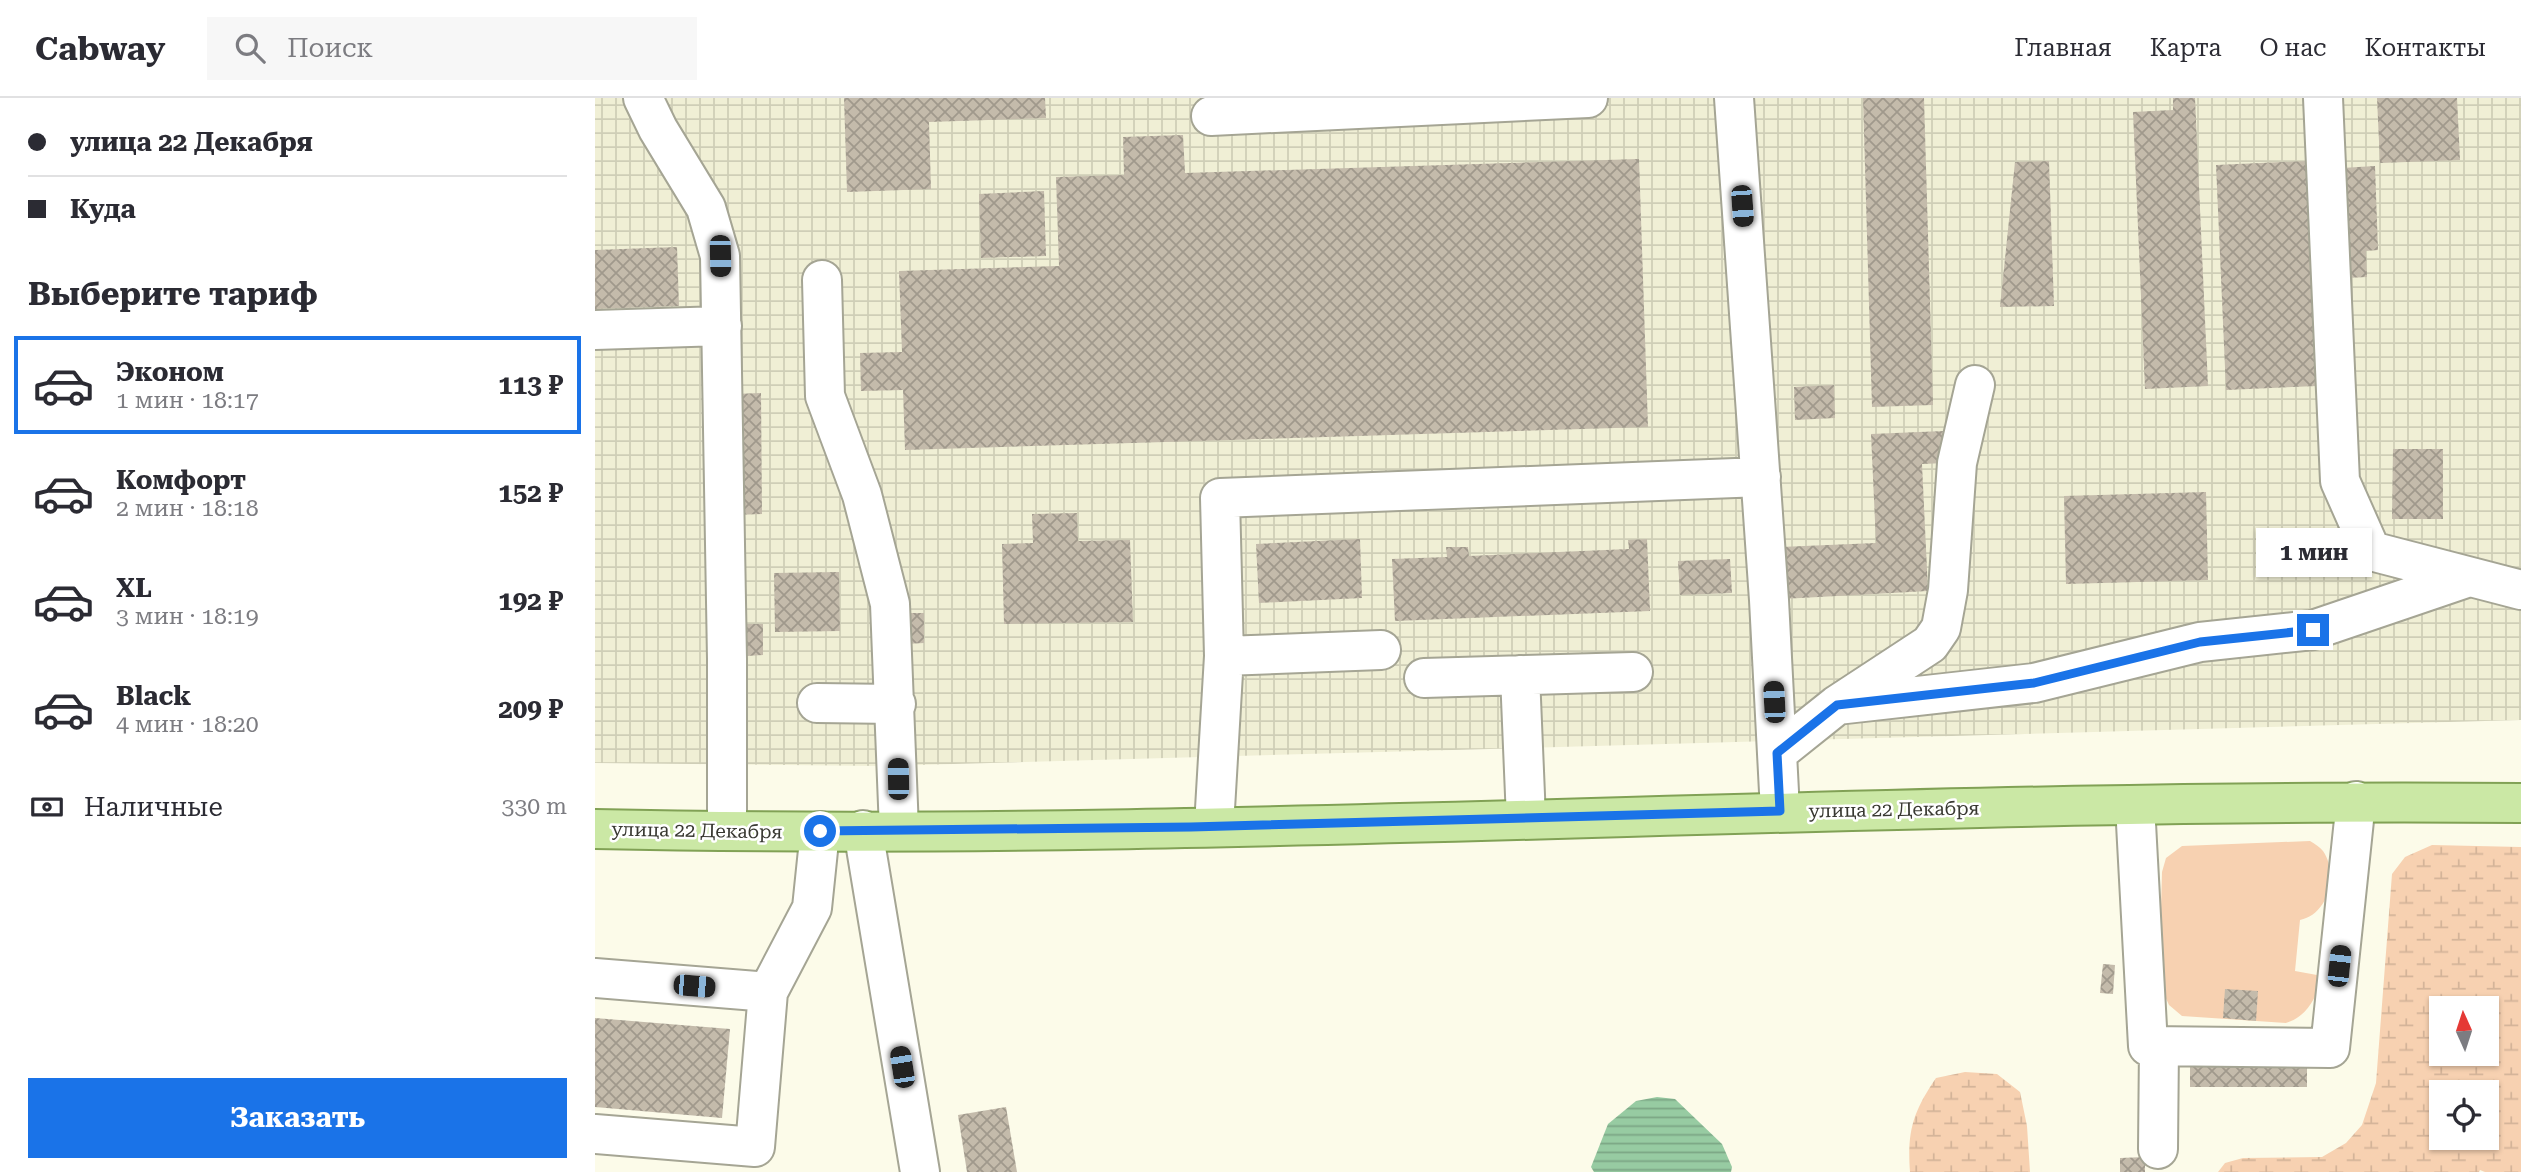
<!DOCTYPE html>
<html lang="ru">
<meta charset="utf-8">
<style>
:root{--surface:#fff;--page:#f7f7f7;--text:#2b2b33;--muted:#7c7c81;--line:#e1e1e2;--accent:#1a73e8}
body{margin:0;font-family:"Roboto Serif",serif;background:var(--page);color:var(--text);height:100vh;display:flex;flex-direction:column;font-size:26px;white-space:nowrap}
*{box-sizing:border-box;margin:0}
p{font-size:23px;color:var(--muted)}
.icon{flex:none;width:38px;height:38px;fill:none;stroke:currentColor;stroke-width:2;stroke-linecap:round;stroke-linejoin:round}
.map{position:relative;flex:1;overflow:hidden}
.details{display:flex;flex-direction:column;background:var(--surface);width:595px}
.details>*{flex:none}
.guide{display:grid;align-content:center;height:154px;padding:0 28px;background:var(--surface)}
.needle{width:46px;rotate:357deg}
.tools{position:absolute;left:1834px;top:898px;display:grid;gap:14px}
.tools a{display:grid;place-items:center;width:70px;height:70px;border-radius:0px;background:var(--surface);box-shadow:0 2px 5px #0004;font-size:35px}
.end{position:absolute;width:32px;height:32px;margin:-16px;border:9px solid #1a73e8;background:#fff;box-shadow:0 0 0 4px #fff}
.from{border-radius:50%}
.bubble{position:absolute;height:49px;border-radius:0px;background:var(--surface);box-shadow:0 2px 5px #0004;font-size:23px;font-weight:700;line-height:49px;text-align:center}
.car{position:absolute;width:21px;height:42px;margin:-21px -10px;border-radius:9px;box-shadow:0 0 5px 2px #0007;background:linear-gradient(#222 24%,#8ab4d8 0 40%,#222 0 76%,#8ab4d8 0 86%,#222 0)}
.guide b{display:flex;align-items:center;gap:24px;height:66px;font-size:26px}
.guide b+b{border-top:2px solid var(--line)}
.guide i{width:18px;height:18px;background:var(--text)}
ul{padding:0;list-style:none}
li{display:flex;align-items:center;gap:21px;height:98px;margin:0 14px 10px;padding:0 14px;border:4px solid transparent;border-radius:0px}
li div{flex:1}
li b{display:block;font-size:26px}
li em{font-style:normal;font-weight:700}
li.selected{border-color:var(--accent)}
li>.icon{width:63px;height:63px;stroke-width:1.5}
h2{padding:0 28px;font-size:32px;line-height:84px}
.pay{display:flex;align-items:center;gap:18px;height:77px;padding:0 28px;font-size:26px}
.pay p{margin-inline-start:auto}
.action{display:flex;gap:14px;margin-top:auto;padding:14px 28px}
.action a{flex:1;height:80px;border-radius:0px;background:var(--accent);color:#fff;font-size:28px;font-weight:700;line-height:80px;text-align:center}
header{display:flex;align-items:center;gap:42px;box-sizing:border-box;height:98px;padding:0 35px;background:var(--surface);border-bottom:2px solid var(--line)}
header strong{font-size:33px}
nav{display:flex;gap:38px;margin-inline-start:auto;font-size:24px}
.search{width:490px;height:63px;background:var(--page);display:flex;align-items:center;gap:18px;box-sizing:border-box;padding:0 24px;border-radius:0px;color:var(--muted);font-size:26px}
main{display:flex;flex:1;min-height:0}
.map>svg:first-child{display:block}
</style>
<header>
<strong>Cabway</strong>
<div class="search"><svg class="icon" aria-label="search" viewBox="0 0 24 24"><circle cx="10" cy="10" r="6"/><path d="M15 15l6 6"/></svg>Поиск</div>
<nav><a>Главная</a><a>Карта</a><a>О нас</a><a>Контакты</a></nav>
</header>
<main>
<section class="details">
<div class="guide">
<b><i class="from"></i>улица 22 Декабря</b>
<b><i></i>Куда</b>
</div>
<h2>Выберите тариф</h2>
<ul>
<li class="selected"><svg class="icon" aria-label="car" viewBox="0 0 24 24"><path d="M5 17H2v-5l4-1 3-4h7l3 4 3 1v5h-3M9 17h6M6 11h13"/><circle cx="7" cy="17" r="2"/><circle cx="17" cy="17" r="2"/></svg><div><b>Эконом</b><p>1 мин · 18:17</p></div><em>113 ₽</em></li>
<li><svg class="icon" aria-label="car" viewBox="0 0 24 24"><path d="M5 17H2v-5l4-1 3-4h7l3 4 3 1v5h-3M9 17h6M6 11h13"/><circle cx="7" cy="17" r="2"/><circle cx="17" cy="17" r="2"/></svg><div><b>Комфорт</b><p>2 мин · 18:18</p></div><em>152 ₽</em></li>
<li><svg class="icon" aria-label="car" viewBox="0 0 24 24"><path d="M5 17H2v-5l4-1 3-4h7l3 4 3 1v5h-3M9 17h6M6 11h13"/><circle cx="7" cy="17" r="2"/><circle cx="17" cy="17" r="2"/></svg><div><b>XL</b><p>3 мин · 18:19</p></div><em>192 ₽</em></li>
<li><svg class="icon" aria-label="car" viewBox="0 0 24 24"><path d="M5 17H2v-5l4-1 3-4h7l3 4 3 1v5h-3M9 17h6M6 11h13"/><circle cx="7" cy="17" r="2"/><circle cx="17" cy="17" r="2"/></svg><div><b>Black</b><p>4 мин · 18:20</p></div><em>209 ₽</em></li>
</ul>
<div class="pay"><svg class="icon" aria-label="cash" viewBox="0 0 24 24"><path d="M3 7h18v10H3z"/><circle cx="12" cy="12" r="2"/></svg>Наличные<p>330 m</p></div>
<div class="action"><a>Заказать</a></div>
</section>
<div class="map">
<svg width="1926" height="1074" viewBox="0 0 1926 1074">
<defs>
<pattern id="industrial-grid" width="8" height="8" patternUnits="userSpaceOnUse" patternTransform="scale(1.75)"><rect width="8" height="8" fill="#f0efd5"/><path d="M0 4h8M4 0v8" fill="none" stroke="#cfceb7"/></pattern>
<pattern id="wetland-marsh" width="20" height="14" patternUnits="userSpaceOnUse" patternTransform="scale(1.75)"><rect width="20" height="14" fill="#f7d1b1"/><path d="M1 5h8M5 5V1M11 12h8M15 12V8" fill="none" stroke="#d4b499"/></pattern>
<pattern id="water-rules" width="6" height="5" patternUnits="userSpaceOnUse" patternTransform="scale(1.75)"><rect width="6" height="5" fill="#97cba2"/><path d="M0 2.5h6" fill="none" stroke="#7ca685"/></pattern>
<pattern id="building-cross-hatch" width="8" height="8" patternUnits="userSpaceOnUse" patternTransform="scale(1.75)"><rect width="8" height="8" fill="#c4bbab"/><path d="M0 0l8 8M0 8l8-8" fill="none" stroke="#a0998c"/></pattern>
</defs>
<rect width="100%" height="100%" fill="#fcfbe9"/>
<path fill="url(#industrial-grid)" d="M 0,0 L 1926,0 L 1926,622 L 285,668 L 0,665 Z"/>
<path fill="#f7d1b1" d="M 1715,743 C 1720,746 1725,749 1728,753 C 1744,776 1733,817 1705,822 L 1700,873 L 1722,877 L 1725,887 C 1718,905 1710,919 1691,925 L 1587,918 L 1574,907 L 1564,885 L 1567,774 L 1571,760 L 1587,748 Z"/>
<path fill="url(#wetland-marsh)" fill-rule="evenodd" d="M 1837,747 L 1926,749 L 1926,1074 L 1890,1074 L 1885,1072 L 1884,1074 L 1623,1074 L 1630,1065 L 1648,1060 L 1727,1059 L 1751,1045 L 1767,1027 L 1781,985 L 1797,776 L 1810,759 ZM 1846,910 L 1892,910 L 1892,956 L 1846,956 ZM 1846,994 L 1892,994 L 1892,1040 L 1846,1040 Z
M 1370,974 L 1402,976 L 1425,994 L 1432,1028 L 1435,1074 L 1315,1074 C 1312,1033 1318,1014 1341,980 Z"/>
<path fill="url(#water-rules)" d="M 1062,999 L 1080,1001 L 1127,1046 L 1137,1069 L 1136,1074 L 999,1074 L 996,1069 L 1013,1026 L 1041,1003 Z"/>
<path fill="url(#building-cross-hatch)" d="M 249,0 L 450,0 L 451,20 L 334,24 L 336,91 L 252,94 Z
M 1268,0 L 1329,0 L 1338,307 L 1277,309 Z
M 1578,0 L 1600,0 L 1613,288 L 1550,291 L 1538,14 L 1578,12 Z
M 1782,0 L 1862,0 L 1865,62 L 1785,65 Z
M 588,37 L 590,75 L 1044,61 L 1053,329 L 310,352 L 308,292 L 266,293 L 265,255 L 307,254 L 304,173 L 464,168 L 461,79 L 529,77 L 528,39 Z
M 1454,63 L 1459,208 L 1405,209 L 1420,64 Z
M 1712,63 L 1722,288 L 1631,292 L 1621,67 Z
M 1780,68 L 1783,152 L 1771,153 L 1772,179 L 1752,180 L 1747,70 Z
M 449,93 L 451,158 L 386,160 L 384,96 Z
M 82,149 L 84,208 L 0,211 L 0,152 Z
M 1239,287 L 1240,320 L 1200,322 L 1199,289 Z
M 166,295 L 167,416 L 140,417 L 138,296 Z
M 1349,333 L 1351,365 L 1327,366 L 1333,493 L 1187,501 L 1185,449 L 1281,445 L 1276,336 Z
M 1798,351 L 1848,351 L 1848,421 L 1797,421 Z
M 1611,394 L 1613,482 L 1471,486 L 1469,398 Z
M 482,415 L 483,443 L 535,442 L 538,524 L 409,526 L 407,446 L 438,445 L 437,416 Z
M 765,441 L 767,500 L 664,505 L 661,446 Z
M 1052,441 L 1055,513 L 800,523 L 797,461 L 852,459 L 851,449 L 873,449 L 874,458 L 1034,451 L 1033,442 Z
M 1135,461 L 1137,495 L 1085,497 L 1083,463 Z
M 244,474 L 245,533 L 180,534 L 179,475 Z
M 310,515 L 329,515 L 329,545 L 311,546 Z
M 151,526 L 168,526 L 168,557 L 152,558 Z
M 1508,866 L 1520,867 L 1518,896 L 1505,895 Z
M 1630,891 L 1663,893 L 1661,923 L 1628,920 Z
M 0,920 L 135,931 L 127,1020 L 0,1009 Z
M 1595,955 L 1712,955 L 1712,989 L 1595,989 Z
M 411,1009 L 422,1074 L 372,1074 L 363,1017 Z
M 1550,1059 L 1550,1074 L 1525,1074 L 1525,1060 Z"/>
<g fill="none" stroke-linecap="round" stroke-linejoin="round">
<g stroke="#a5a594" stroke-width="42">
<path id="minor" d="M 48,0 L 63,31 L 111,110 L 125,158 L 132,561 L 132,733
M 1139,0 L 1174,502 L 1185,713
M 1728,0 L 1745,383 L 1776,453 L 1926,492
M 616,18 L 993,0
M 227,182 L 230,298 L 267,397 L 295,506 L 304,732
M 0,232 L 127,228
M 629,558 L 786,552
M 925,577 L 931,721
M 829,580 L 1038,574
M 222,605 L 301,606
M 1242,607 L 1439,585 L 1605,544 L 1718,532 L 1874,479
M 1182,655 L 1242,607 L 1335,546 L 1346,530 L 1353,492 L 1362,365 L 1380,287
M 1540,707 L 1553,948 L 1735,950 L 1761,703
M 619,728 L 629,558 L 625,400 L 1166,379
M 268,732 L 325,1074
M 0,880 L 173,894
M 0,1036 L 160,1049 L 173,894 L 217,810 L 225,733
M 1563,1051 L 1564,948"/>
</g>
<g stroke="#81a155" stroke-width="42">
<path id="major" d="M 0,731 C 642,745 1284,699 1926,705"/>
</g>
<use href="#minor" stroke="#fff" stroke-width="38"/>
<use href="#major" stroke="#cbe8a5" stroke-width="38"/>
</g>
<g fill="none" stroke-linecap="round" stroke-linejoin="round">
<path stroke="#1a73e8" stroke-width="9" d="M 225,733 L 596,729 L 1185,713 L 1182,655 L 1242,607 L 1439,585 L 1605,544 L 1718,532"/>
</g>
<g text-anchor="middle" stroke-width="5" stroke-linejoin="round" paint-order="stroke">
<g font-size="19" fill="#383831" stroke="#fff">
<text transform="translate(1299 711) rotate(-1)" y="7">улица 22 Декабря</text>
<text transform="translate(102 732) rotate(1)" y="7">улица 22 Декабря</text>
</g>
</g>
</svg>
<div class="tools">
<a><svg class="needle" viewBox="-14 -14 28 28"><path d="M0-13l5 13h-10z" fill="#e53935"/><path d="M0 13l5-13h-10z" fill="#7c7c81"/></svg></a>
<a><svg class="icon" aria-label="locate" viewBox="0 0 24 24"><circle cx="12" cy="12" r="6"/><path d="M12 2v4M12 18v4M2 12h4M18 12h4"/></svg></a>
</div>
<i class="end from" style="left:225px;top:733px"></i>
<i class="end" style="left:1718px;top:532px"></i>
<div class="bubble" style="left:1661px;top:430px;width:116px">1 мин</div>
<i class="car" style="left:1147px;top:108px;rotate:176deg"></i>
<i class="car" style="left:125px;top:158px;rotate:179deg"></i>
<i class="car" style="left:1179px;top:604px;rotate:357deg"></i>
<i class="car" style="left:303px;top:681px;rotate:359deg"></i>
<i class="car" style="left:1744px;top:868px;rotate:6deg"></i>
<i class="car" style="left:99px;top:888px;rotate:95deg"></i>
<i class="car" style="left:307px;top:969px;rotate:351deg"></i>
</div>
</main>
